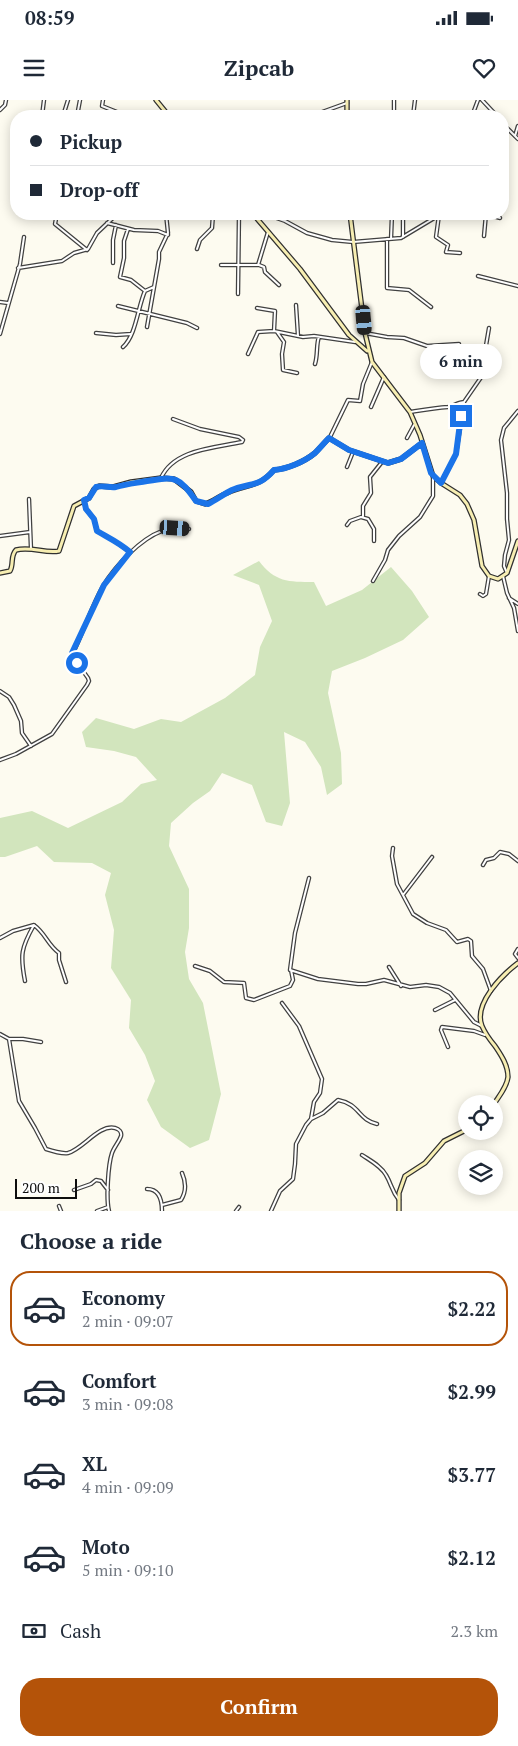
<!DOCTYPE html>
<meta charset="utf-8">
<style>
:root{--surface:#fff;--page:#f2f2f3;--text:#1f2937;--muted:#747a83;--line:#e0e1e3;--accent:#b45309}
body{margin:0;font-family:"PT Serif",serif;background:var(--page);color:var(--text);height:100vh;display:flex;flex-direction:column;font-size:19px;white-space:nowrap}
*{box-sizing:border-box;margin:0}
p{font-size:16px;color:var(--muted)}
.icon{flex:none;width:28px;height:28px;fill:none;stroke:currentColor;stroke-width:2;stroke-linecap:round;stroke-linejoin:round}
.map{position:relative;height:1111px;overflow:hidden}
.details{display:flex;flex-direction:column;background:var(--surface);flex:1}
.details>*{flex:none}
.banner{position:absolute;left:10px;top:10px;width:499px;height:110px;border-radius:20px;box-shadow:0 2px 12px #0003;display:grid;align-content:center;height:110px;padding:0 20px;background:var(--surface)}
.fabs{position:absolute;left:458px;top:995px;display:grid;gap:10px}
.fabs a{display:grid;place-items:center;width:45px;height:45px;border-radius:50%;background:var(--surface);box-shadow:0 2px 12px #0003;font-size:25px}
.scale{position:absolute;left:15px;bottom:12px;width:62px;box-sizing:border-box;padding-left:5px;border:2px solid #0e0e0e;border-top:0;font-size:14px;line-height:18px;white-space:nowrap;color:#0e0e0e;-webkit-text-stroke:4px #fff;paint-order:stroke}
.end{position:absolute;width:22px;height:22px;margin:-11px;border:6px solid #1a73e8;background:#fff;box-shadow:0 0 0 2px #fff}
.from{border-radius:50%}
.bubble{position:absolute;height:35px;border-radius:18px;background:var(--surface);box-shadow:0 2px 12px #0003;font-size:16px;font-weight:600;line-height:35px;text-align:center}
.car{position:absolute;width:15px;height:30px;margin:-15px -8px;border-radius:6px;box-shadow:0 0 4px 1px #0007;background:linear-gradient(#222 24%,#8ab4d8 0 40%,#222 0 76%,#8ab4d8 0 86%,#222 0)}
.banner b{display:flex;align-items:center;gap:18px;height:48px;font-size:19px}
.banner b+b{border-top:1px solid var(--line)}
.banner i{width:12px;height:12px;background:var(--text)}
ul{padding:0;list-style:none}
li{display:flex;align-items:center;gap:15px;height:75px;margin:0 10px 8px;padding:0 10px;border:2px solid transparent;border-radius:20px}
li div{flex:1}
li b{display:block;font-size:19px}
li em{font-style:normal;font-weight:600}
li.current{border-color:var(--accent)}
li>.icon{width:45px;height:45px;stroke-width:1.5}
h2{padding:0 20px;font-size:22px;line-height:60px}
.pay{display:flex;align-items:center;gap:12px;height:55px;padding:0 20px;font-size:19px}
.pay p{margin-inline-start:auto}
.button{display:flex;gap:10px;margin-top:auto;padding:10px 20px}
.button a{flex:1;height:58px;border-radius:20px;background:var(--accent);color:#fff;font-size:20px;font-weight:600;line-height:58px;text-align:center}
.status{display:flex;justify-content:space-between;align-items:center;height:35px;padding:0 25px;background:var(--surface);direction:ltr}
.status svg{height:14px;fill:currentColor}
header{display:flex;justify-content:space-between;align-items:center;height:65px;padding:0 20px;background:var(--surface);font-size:22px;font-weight:600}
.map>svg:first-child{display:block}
</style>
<div class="status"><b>08:59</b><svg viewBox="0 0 49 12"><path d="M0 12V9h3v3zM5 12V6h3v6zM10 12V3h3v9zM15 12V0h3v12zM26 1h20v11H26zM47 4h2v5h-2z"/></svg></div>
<header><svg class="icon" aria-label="menu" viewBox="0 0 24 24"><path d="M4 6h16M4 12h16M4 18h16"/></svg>Zipcab<svg class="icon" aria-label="heart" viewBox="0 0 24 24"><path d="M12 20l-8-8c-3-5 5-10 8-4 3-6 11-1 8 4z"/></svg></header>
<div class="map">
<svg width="518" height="1111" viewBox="0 0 518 1111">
<rect width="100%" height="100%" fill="#fdfbf0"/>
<path fill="#d2e5bd" d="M 259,461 C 275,482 288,482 314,482 L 326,506 L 362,490 L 391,467 L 412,491 L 429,517 L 403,540 L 365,558 L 332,571 L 328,593 L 341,653 L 342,684 L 327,695 L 321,667 L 305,642 L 284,632 L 290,703 L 282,726 L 266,722 L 252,685 L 222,673 L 210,691 L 193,703 L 171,723 L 169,746 L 189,789 L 189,828 L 185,852 L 189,879 L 203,903 L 221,994 L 209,1040 L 190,1048 L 161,1027 L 147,1000 L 155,981 L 145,955 L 129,928 L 131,900 L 111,868 L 114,830 L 105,795 L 111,773 L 92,763 L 54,762 L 37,746 L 5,757 L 0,757 L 0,718 L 32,711 L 68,728 L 122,702 L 141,684 L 157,680 L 136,657 L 114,651 L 86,647 L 82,632 L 96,618 L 134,629 L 161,619 L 181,622 L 225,598 L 255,575 L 260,547 L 272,521 L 259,485 L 233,475 Z"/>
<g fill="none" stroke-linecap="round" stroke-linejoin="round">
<g stroke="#414141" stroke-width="4.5">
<path id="street" d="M 103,0 L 102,6 L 127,16
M 394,0 L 394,16
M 482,0 L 497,16
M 0,10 L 5,5 L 6,0
M 42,16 L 44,0
M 63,16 L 68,0
M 77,16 L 80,0
M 311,16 L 347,3
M 413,16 L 415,0
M 472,16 L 478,0
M 502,23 L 518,39
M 515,36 L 518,26
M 57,114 L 55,124 L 87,150
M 203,114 L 213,115 L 223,114
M 265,114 L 285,121 L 307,133 L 332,140 L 353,142 L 401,138 L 441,114
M 403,114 L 403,137
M 486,114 L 500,118
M 439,115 L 436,137 L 448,145 L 446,152 L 460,153
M 107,123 L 134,130 L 158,131 L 168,135
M 128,129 L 124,141 L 124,158 L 120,177 L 131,180 L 145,191
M 484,136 L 486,114
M 387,139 L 387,188 L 409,190 L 431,207
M 391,139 L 392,114
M 197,149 L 200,140 L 212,128 L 213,115
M 113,163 L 113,140 L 116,125
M 221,165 L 258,165 L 268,132
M 259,165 L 264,167 L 265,172 L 279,185
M 18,168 L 62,161 L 74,153 L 88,149 L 97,133 L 117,114
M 478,176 L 518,186
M 238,194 L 239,114
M 0,202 L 8,203
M 296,205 L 298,236
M 118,206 L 187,223 L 197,228
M 257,208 L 275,211 L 274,231
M 147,227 L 159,159 L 159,152 L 168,133 L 166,114
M 277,232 L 284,242 L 282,254 L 283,270 L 297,273
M 96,233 L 116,235 L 131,234
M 365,233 L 387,237 L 404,238 L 427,246 L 459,244
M 0,234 L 20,164 L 24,137
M 123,247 C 136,236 138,206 145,191 L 154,187
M 248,254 L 258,232 L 274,231 L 303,237 L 314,236 L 355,242
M 315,264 C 318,255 316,244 319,237
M 371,307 L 384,277
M 410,312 C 423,310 435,308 448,307 C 454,306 458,302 464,302 L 482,276 L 483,263 L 489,228
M 330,337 L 348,300 L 360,301 L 363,284 L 372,262
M 407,338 L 414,325
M 347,367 L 353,352
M 161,378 C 174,349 215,348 242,342 L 243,340 L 239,337 L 200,329 L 173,319
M 441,383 L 456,354 L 464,303
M 29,399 L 31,449
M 84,400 L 86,409 L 94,419 L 97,431 C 109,438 120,443 130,453
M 363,416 L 363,406 L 371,393 L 370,377 L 382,362
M 347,425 L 350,421 L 361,417 L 368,419 L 374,429 L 374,441
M 0,436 L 30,432
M 507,473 L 504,466 L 505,455 L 509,440 L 507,419 L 507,393 L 501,340 L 504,328 L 518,311
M 503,476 L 507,493 L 514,508 L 518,531
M 373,481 L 385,460 L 388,450 L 399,436 L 420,417 L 433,396 L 433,376
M 480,494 L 483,496 L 486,494 L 489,476
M 509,498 L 518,504
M 0,591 L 9,597 L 14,605 L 21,621 L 22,633 L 31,646
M 0,660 L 16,654 L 52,634 L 87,585 L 89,581 L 88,578 L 73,557 L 73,553 C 84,531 91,507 103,486 C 115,466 140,439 162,431 C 171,428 180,428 189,429
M 393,748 L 392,756 L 397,784 L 413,814 L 427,823 L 446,830 L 457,842 L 468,839 L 471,841 L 472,856 L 483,869 L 491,891
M 483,765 L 486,760 L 494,758 L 500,752 L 509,754 L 518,761
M 309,778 L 295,833 L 290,870 L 318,879 L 358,884 L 366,884 L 384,880 L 410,887 L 426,885 L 439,887 L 450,893 L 474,922 L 482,926
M 403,795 L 432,757
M 0,838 L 13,831 L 34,825 C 46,834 47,844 59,853 L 59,860 L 66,882
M 518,849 L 515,854 L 518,858
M 195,866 L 210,871 L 224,882 L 244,883 L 246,898 L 254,900 L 290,886 L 293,880 L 291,870
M 389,867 L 401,886
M 25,881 C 20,855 21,848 34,825
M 282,903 L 299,926 L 322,979 L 320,993 L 314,1002 L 311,1019
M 435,910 L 455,900
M 0,934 L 9,939 L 23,939 L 41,942
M 9,939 L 19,1001 L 35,1028 L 46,1049 C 52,1051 61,1054 68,1053 C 83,1049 99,1024 115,1028 C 119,1029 122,1032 121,1036 C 119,1042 114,1047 112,1053 C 108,1065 106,1099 109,1111
M 448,947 L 441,930 L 442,927 L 474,931 L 485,935
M 362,1055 C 371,1061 381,1066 386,1075 C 392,1085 391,1090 399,1100
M 147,1089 C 159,1089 162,1100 162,1111
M 74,1090 L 91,1084 L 96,1080 L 101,1081 L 108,1090
M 162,1105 L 181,1100 C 186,1092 186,1082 182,1073
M 59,1106 L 61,1111
M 97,1111 L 108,1107
M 236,1111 L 239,1107
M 271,1111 L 280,1091 L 293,1079 L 295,1064 L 296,1044 L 306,1025 L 311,1019 L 323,1013 L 338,1000 C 360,1004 358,1020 377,1024"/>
</g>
<g stroke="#303030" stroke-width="5.5">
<path id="secondary" d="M 156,0 L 169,16
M 347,0 L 347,16
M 253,114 L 300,169 L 349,235 L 367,251
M 350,114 L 365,233 L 372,262 L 410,312 L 420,335 L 433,376 L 441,383 L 460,395 L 467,404 L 474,420 L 482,466 L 489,476 L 498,479 L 507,473 L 518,441
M 0,473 L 10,471 C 14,464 10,456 16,450 C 31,446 46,454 59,451 L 74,406 L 89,398 L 94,389 L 99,386 L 113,387 L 131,382 L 161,378 L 174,379 L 191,392 L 196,401 L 205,404 C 213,402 219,396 227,393 C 248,383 257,389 274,370 C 287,369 304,362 315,353 C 320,348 324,343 329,338 L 349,350 L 388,363 L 401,359 L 422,343
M 494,1004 C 499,996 507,987 508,977 C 508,965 501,955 495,946 C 490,940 485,933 482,926 C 473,904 502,875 518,863
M 399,1111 L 399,1093 L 405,1076 L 425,1063 L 444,1041 L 466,1030"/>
</g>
<use href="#street" stroke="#fff" stroke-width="2"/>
<use href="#secondary" stroke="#f7eeb2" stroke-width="3"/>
</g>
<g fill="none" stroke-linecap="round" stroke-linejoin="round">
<path stroke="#1a73e8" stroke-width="6" d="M 77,563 L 72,553 L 104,485 L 130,452 C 120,443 109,438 97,431 L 94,419 L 86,409 L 84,400 L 89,398 L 96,387 C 103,385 109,388 116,387 C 126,384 136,383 147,381 C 176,376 179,377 196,401 L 208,404 C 216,400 224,394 232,390 C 252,382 258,388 274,370 C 287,369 304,362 315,353 C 320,348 324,343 329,338 L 349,350 L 388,363 L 401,359 L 422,343 L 431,373 L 441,383 L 456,354 L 461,316"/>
</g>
</svg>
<div class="fabs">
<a><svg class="icon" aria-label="locate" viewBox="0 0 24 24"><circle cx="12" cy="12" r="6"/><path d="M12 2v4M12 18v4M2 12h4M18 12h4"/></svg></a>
<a><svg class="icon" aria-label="layers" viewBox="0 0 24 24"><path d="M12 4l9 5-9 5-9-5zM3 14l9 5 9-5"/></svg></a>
</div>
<div class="scale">200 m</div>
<i class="end from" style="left:77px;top:563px"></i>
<i class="end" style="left:461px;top:316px"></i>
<div class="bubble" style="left:420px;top:244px;width:82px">6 min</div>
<i class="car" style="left:364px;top:220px;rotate:175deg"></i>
<i class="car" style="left:175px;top:428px;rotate:94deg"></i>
<div class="banner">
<b><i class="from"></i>Pickup</b>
<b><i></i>Drop-off</b>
</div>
</div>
<section class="details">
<h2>Choose a ride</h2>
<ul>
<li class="current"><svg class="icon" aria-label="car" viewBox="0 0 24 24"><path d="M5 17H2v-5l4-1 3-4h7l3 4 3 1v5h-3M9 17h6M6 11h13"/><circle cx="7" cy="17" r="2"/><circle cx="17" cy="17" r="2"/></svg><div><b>Economy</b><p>2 min · 09:07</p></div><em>$2.22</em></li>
<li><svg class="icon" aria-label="car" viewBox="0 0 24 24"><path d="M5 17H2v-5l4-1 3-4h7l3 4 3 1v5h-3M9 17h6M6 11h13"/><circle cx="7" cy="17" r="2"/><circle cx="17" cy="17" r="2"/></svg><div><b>Comfort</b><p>3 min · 09:08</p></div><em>$2.99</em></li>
<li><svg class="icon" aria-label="car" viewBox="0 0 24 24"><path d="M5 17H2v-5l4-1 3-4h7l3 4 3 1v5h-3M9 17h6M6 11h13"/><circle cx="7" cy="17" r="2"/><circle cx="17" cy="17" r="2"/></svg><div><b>XL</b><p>4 min · 09:09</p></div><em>$3.77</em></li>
<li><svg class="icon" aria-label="car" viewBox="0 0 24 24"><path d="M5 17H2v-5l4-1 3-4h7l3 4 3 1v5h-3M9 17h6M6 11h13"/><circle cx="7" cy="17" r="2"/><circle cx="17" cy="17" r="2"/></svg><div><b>Moto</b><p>5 min · 09:10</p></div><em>$2.12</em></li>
</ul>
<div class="pay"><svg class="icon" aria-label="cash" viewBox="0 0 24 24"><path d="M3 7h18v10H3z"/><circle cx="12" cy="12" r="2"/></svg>Cash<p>2.3 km</p></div>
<div class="button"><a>Confirm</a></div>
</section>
